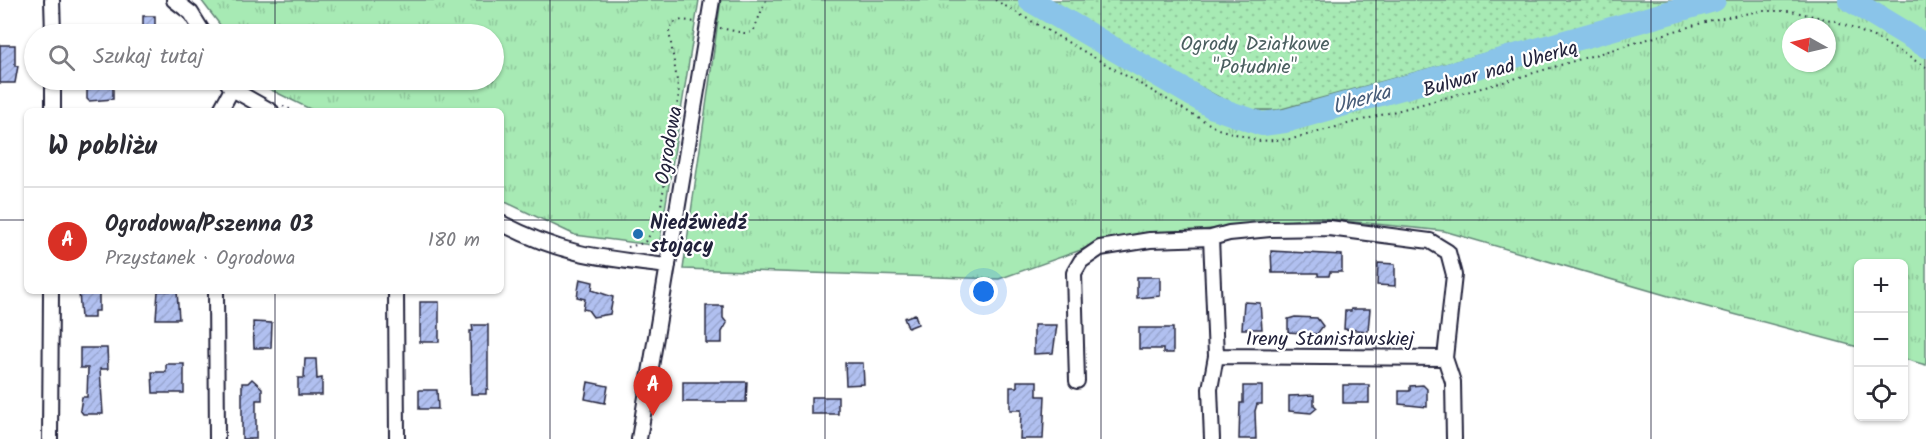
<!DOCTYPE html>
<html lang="pl">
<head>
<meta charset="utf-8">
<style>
  :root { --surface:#fff; --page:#f2f2f3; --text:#2b2b33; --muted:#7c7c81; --line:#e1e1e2; --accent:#d93025 }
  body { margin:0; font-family:Kalam,sans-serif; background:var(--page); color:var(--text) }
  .controls { position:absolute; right:18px; bottom:18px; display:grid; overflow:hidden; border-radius:9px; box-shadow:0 2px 4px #0004 }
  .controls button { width:54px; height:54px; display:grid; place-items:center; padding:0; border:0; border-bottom:2px solid var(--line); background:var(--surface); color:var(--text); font:30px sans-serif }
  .compass { position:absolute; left:1782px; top:18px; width:54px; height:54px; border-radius:50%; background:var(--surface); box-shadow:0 2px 4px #0004; rotate:278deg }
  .you { position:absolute; left:984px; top:292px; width:21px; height:21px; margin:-15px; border:4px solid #fff; border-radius:50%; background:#1a73e8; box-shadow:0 0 0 9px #1a73e833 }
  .badge { display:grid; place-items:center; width:39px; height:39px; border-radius:50%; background:var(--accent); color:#fff; font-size:20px; font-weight:700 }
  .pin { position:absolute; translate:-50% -50px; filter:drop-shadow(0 2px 3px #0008) }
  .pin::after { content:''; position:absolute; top:32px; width:21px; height:18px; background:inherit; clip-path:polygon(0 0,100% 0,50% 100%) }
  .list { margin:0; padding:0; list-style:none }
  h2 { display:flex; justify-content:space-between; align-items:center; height:78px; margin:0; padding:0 24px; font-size:26px }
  h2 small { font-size:20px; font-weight:400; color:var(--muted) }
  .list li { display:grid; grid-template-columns:39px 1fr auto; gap:18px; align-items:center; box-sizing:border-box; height:108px; padding:0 24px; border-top:2px solid var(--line) }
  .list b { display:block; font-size:22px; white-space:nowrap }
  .list p { margin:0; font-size:20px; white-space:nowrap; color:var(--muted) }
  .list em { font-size:20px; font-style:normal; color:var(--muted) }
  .icon { flex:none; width:33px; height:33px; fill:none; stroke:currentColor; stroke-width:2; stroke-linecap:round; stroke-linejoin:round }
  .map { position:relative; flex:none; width:1926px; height:439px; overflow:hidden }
  .search { position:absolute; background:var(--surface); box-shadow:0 2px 4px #0004; left:24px; top:24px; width:480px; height:66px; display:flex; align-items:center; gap:15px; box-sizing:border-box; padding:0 21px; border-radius:33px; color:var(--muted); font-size:22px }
  .panel { position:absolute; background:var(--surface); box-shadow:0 2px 4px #0004; left:24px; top:108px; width:480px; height:186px; border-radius:9px }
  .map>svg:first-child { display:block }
  .grass { fill:url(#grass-tufts); stroke:#648678; stroke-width:1.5; fill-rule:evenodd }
  .garden { fill:url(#garden-dots); stroke:#648678; stroke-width:1.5 }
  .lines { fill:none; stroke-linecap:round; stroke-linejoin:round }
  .river { stroke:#8ac4e9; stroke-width:24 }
  .building { fill:url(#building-hatch); stroke:#22223b; stroke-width:1.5 }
  .minor-casing { stroke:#22223b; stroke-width:18 }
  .path { stroke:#22223b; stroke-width:2; stroke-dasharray:1.5 4.5; stroke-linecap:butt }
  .minor { stroke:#fff; stroke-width:14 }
  .grid { fill:none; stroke:#22223b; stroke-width:1.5; stroke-opacity:0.55 }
  .poi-dot { fill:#1f6fb2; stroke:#fff; stroke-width:2 }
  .labels { text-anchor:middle; stroke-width:4.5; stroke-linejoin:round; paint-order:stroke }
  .park-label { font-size:20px; fill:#4a5e5f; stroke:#fff }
  .street-label { font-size:20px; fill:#22223b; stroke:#fff }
  .poi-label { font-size:20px; font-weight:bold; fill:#22223b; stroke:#fff; text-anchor:start }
  .water-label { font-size:21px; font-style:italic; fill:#465b78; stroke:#fff }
</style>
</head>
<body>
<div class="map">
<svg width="1926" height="439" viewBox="0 0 1926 439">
  <defs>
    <pattern id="grass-tufts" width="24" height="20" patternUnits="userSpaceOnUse" patternTransform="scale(1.5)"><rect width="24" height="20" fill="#a7eab4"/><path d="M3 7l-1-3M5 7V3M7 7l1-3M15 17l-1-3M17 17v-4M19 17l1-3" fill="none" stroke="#8fc89c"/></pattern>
    <pattern id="garden-dots" width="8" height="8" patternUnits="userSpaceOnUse" patternTransform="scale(1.5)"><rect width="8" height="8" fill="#a7eab4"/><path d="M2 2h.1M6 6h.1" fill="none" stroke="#8fc89c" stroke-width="1.8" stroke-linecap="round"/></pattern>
    <pattern id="building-hatch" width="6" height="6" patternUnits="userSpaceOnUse" patternTransform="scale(1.5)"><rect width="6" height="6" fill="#b1c0f0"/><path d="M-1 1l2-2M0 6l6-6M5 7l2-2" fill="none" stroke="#98a5cf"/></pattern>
  </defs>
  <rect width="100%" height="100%" fill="#fff"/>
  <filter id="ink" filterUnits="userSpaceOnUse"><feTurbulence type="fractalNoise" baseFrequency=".0167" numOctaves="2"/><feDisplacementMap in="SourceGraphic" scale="12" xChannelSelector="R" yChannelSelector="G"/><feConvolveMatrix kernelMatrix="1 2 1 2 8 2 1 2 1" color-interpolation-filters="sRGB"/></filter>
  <g filter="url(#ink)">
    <path class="grass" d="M201,0H699L659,246L575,235L501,200V111H314L251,80H494V34H227Z
      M721,0H1038L1244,110H1278L1679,0H1844L1926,49V365L1904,359V264H1858V347L1696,304L1444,231L1317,218L1112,239L999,279L683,269ZM1791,27H1827V63H1791Z
      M1848,0H1926V46Z"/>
    <path class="garden" d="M1038,0H1679L1278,110H1243Z"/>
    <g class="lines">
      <path class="river" d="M1030,0L1213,107L1262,124L1285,121L1714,0
        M1850,0L1926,46"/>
    </g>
    <path class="building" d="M143,16H155V31H143Z
      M0,45H15V66H18L15,83H0Z
      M87,80H113V99L89,101L87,99Z
      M1271,251L1342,255V272H1330L1329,276H1318V273H1272Z
      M1378,263L1395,264V286L1377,285Z
      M1137,277H1160V296L1137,298Z
      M580,279L593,282L592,290L613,297L610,314L593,317L588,310L583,309L585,299L577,297Z
      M95,291L99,294V311H94V318H81L79,292Z
      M158,291H177L179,319H156Z
      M420,302H439V342H420Z
      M1244,302L1260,303L1262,329H1242Z
      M706,306H723V318L727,323L722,332V343H706Z
      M1351,309H1370L1368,331L1344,329L1345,311H1351Z
      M915,314L918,324L908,328L904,318Z
      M1295,317L1317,318L1323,326L1317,334L1288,332V319Z
      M253,322L272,323L271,348H254Z
      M472,325H488V389H486V394H471L470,331H473Z
      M1034,325H1057L1053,353L1034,354Z
      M1139,328H1173V353H1163V349H1139Z
      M80,348H107L108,369H100L103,414H83L80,410L82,397H87L88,368H80Z
      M305,359H316L317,379L322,378V395H298V378H304Z
      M845,363H863L864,384L846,385Z
      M166,364H184V393H153L152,372H166Z
      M252,379L262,388V400H256V439H242V383H248Z
      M1017,381H1037V396H1045L1043,439H1020L1021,410H1010V387H1017Z
      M588,382L608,386L605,403L585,399Z
      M683,382H747L746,402H683Z
      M1343,385H1369V403H1343Z
      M1423,385L1427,389V407L1399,404V391H1410V386Z
      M1243,386H1262V404H1257L1255,411L1256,439H1239L1240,403H1243Z
      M419,390H437L438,409H419Z
      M1314,395V405L1317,408L1311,413L1289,411V396Z
      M811,397H838V414H811Z"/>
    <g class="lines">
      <defs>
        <path id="minor" d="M52,0L53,34
          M174,0L191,13L204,34
          M226,80L232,89L271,111
          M53,111V80
          M220,111L232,89
          M501,223C562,255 601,258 668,266
          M1211,238L1216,356L1210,389L1212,439
          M216,291L217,439
          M396,291L397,439
          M1216,356L1445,358
          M1077,381L1074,273L1081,261L1100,248L1150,240L1211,238L1229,233L1270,229L1329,228L1430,241L1448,252L1454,275L1445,358L1453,382L1454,439
          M50,439L51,291
          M639,439L712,0"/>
      </defs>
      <use href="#minor" class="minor-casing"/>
      <path class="path" d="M995,0L1218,129L1260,141L1292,139L1500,83L1712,20L1760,11H1791L1835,21L1876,38L1926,67
        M720,28L744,33L753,32L766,0
        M283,106L294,111
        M628,247L644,243L658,224L679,93L669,31L673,23L682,20L695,22"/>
      <use href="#minor" class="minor"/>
    </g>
  </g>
  <path class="grid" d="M275,0V34M550,0V439M825,0V439M1101,0V439M1376,0V439M1651,0V439M275,80V111M0,220H27M501,220H1926M275,291V439"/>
  <circle class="poi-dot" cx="638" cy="234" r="6"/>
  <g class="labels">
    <g class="park-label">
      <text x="1255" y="50">Ogrody Działkowe<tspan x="1255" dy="23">"Południe"</tspan></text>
    </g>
    <g class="street-label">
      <text transform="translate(1500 68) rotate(-16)" y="7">Bulwar nad Uherką</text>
      <text transform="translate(668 145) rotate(-80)" y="7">Ogrodowa</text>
      <text x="1330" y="345">Ireny Stanisławskiej</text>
    </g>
    <g class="poi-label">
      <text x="650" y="229">Niedźwiedź<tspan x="650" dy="23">stojący</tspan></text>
    </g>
    <g class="water-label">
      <text transform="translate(1361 99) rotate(-16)" y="7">Uherka</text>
    </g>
  </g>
</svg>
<div class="controls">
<button>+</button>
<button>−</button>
<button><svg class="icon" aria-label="locate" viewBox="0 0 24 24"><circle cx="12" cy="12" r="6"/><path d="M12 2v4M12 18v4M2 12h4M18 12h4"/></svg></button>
</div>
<svg class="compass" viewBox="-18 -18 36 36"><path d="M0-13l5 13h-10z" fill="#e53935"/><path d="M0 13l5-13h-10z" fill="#7c7c81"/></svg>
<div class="you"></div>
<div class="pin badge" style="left:653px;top:416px">A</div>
<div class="search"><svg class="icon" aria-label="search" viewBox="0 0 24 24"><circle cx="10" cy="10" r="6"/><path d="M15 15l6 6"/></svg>Szukaj tutaj</div>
<section class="panel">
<h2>W pobliżu<small></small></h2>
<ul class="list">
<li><span class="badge">A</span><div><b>Ogrodowa/Pszenna 03</b><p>Przystanek · Ogrodowa</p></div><em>180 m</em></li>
</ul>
</section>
</div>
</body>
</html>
